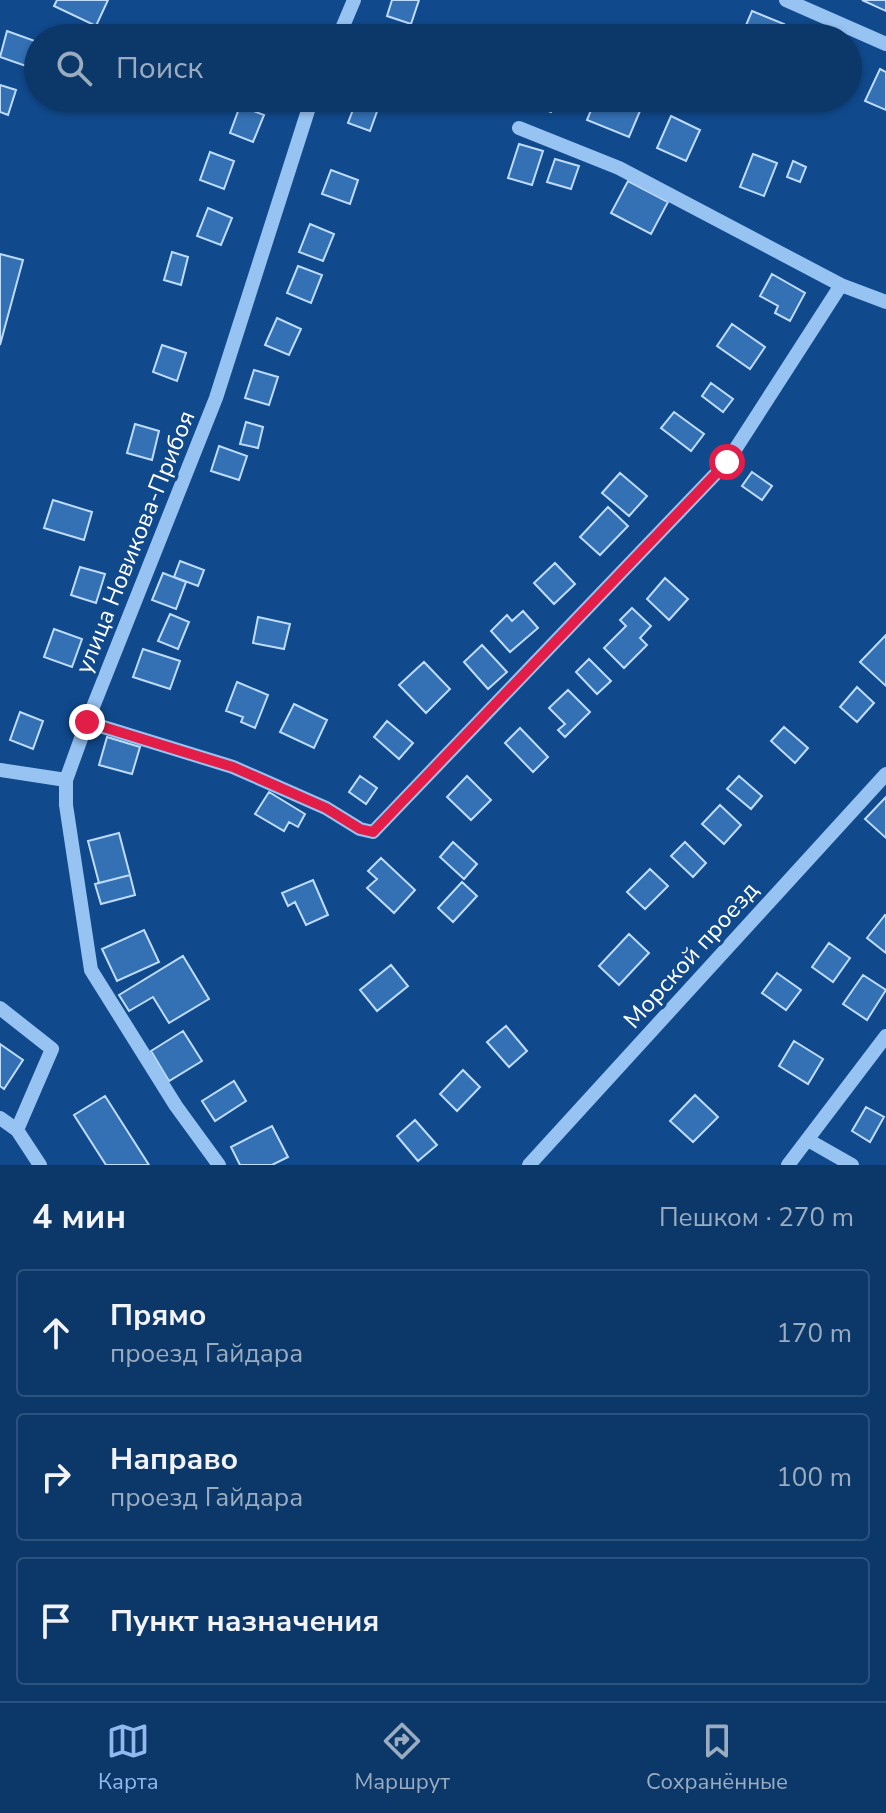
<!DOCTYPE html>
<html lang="ru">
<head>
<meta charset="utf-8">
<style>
  :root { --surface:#0c3769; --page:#1a4271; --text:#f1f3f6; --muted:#9aacc0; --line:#2c517d; --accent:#90b9f0 }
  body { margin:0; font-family:"Nunito Sans",sans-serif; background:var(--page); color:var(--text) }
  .stop { position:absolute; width:24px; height:24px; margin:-18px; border:6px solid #e11d48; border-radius:50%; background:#fff }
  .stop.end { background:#e11d48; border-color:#fff; box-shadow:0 2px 8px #0008 }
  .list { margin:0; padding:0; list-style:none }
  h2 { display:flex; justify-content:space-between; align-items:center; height:104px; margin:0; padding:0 32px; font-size:34px }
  h2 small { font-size:26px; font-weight:400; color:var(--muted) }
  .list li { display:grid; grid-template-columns:52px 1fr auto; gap:24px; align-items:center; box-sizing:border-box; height:128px; margin:0 16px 16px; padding:0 16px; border:2px solid var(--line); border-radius:8px }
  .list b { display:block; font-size:30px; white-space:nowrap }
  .list p { margin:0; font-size:26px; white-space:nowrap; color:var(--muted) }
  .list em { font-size:26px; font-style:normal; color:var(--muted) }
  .icon { flex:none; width:44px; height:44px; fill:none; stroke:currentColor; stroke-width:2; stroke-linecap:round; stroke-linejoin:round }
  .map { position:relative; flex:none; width:886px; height:1165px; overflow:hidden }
  .search { position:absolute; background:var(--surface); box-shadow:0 2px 6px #0004; left:24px; right:24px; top:24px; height:88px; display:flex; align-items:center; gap:20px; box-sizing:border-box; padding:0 28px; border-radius:44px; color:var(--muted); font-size:30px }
  .sheet { height:536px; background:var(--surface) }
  nav { display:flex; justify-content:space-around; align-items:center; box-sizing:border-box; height:112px; border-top:2px solid var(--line); background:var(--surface); font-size:22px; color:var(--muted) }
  nav a { display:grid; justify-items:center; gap:4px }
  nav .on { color:var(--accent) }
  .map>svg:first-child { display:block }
  .building { fill:#3470b4; stroke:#bedcfd; stroke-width:2 }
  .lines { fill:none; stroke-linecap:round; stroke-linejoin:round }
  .minor { stroke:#97c3f2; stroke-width:14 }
  .route { stroke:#e11d48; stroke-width:10 }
  .labels { text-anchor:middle; stroke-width:7; stroke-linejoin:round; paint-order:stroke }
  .street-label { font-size:24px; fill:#fff; stroke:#10498c }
</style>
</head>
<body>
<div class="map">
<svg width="886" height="1165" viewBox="0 0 886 1165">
  <rect width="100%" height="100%" fill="#10498c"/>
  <path class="building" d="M57,0H108L96,26L54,6Z
    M392,0H419L411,24L387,16Z
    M862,0H886V11Z
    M752,11L784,24L778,38H764L744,30Z
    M7,31L35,41L26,66L0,57Z
    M880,69L886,72V110L865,101Z
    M0,85L16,90L8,115L0,112Z
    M529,98H555L551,112L527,104Z
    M596,98H607L640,111L629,137L587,120Z
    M357,99L379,106L370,131L348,123Z
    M240,106L264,115L253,142L230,133Z
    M671,116L700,130L686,161L657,148Z
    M519,144L543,151L532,185L508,178Z
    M210,152L234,161L224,189L200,180Z
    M753,154L777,163L764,196L740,187Z
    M555,159L579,166L571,189L547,182Z
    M793,161L806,167L800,182L787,177Z
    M331,170L358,180L350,204L322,194Z
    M628,181L668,202L651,234L611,213Z
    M208,208L232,218L221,245L197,236Z
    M310,224L334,234L323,261L299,252Z
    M172,252L188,257L181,285L164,280Z
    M0,254L23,260L0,345Z
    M298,266L322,275L311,303L287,293Z
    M772,274L805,293L790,321L775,313L778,306L760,296Z
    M277,318L301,329L289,355L265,345Z
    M732,324L765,347L750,369L717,346Z
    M162,345L186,353L177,381L153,372Z
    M254,370L278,377L269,405L245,398Z
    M711,383L733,399L723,412L702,396Z
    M674,412L704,434L691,451L661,428Z
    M246,422L263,427L258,448L240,444Z
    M135,424L159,431L152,460L127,453Z
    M219,446L247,456L239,480L211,471Z
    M752,472L772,486L762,500L742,486Z
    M620,473L647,496L629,516L602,493Z
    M53,500L92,512L84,540L44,528Z
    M608,507L628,526L600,555L580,537Z
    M180,561L204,570L198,586L174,577Z
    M555,563L575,584L554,604L534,583Z
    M80,567L105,574L96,603L71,595Z
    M163,573L186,582L176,609L152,600Z
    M665,578L688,599L669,620L647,599Z
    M632,608L651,626L640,638L647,645L624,668L604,648L626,626L620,620Z
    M523,611L538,628L510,652L491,631L507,615L512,621Z
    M170,614L189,622L178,649L158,641Z
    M258,617L290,624L284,649L253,643Z
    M54,629L82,639L72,667L44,657Z
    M886,635V686L860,662Z
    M482,645L507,672L488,689L464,662Z
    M143,649L180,661L170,689L133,677Z
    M589,659L611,681L597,694L576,672Z
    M424,662L450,689L426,713L399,685Z
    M237,682L268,695L255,728L241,722L243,717L226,711Z
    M857,687L874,703L857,722L840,707Z
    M568,690L590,712L565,737L558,730L565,724L549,708Z
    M294,704L327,720L314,748L280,732Z
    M20,712L43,721L33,749L10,740Z
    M387,721L413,743L399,759L374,737Z
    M784,727L808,748L795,763L771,741Z
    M520,728L548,757L533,772L505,743Z
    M107,737L140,747L132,774L99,765Z
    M360,776L377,788L366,804L349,792Z
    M467,776L491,800L471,820L447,797Z
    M739,776L762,796L751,809L727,789Z
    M269,792L305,814L298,827L289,822L284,831L255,814Z
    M886,797V838L865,819Z
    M720,805L741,825L724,844L702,824Z
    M119,833L130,875L99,883L88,841Z
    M453,842L477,864L464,879L440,857Z
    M685,842L706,863L693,877L671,856Z
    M381,858L415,890L394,913L367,888L377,879L368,871Z
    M650,869L668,886L645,909L627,892Z
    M130,875L135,895L101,904L95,884Z
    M313,880L328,915L306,925L295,902L288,906L282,893Z
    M462,882L477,896L453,922L438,908Z
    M885,915L886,916V953L867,938Z
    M144,930L159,962L117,981L102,949Z
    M629,934L649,953L619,985L599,966Z
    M829,943L850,958L833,982L812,967Z
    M183,956L209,999L169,1023L153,997L129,1011L119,995Z
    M391,965L408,986L377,1011L360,990Z
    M777,973L801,990L786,1010L762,993Z
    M863,975L886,990L867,1020L843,1004Z
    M506,1026L527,1051L509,1067L487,1042Z
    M183,1031L202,1061L169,1081L151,1051Z
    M794,1041L823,1059L808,1084L779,1066Z
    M0,1044L23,1060L4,1089L0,1086Z
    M463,1070L480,1087L457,1111L440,1094Z
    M234,1081L246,1101L215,1121L202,1101Z
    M695,1095L718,1117L693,1142L670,1121Z
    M105,1096L149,1165H106L74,1115Z
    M866,1107L884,1117L870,1142L852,1131Z
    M415,1120L437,1145L418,1161L397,1136Z
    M272,1126L288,1157L272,1165H240L231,1147Z"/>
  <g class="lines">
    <path class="minor" d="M786,0L886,44
      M338,38L354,0
      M519,128L619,168L841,285L886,302
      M87,722L233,767L326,808L360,829L373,832L727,462L841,285
      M0,770L66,780
      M0,1008L52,1049L17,1130L40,1165
      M0,1118L17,1130
      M808,1140L852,1165
      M219,1165L176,1106L91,970L66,805V780L87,722L216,398L312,98
      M529,1165L886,774
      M788,1165L886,1036"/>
  </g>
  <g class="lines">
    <path class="route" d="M87,722L233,767L326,808L360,829L373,832L727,462"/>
  </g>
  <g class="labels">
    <g class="street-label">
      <text transform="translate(135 542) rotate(-68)" y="8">улица Новикова-Прибоя</text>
      <text transform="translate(691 955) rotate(-48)" y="8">Морской проезд</text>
    </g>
  </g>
</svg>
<div class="stop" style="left:727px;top:462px"></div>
<div class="stop end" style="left:87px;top:722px"></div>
<div class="search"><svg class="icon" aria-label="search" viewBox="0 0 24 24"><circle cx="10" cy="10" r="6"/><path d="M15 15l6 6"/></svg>Поиск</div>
</div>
<section class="sheet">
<h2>4 мин<small>Пешком · 270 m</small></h2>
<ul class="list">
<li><svg class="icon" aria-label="ahead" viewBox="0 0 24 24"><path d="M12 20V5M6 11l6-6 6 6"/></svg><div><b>Прямо</b><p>проезд Гайдара</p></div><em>170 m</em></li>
<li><svg class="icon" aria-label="right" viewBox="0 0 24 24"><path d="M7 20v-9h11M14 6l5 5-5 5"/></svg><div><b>Направо</b><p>проезд Гайдара</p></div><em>100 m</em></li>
<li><svg class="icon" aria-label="arrive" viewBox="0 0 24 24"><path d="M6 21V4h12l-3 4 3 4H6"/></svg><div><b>Пункт назначения</b></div></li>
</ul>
</section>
<nav>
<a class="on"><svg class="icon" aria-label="map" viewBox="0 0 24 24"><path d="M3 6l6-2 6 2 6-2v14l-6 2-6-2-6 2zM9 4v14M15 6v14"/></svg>Карта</a>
<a><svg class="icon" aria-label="directions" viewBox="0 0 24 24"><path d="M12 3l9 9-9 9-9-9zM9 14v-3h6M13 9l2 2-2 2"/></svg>Маршрут</a>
<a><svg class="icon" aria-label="saved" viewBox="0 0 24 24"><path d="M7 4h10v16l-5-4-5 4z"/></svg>Сохранённые</a>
</nav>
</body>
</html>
